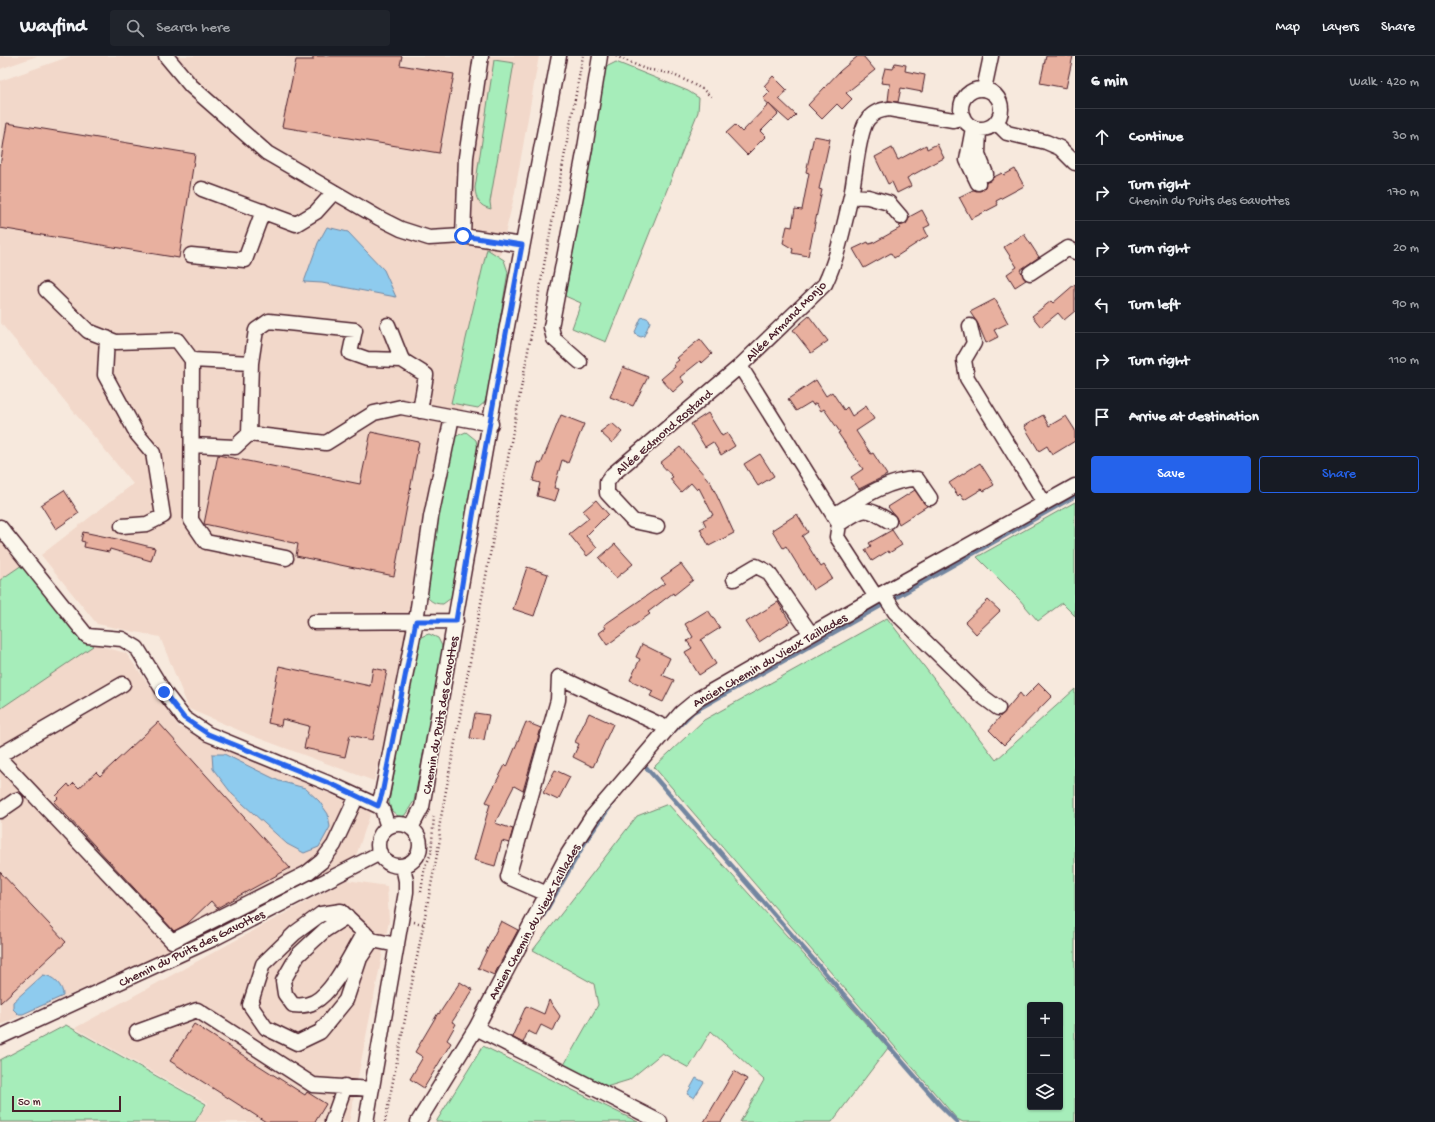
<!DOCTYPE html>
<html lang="en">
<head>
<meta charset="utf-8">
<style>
  :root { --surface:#171b24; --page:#20242c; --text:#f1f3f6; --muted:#9ea1a6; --line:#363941; --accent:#2563eb }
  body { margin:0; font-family:"Gochi Hand",sans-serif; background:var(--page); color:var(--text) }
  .controls { position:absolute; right:12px; bottom:12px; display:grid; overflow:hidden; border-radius:4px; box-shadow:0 1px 3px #0004 }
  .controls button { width:36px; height:36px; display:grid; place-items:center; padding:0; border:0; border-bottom:1px solid var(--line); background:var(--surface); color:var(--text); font:20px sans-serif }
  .scale { position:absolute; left:12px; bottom:10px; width:109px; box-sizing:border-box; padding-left:4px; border:2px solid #4a1f2b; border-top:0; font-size:11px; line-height:14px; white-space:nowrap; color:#4a1f2b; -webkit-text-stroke:3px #fbf7ec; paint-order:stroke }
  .stop { position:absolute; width:12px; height:12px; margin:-9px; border:3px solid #2563eb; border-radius:50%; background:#fff }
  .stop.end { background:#2563eb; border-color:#fff; box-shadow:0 1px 4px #0008 }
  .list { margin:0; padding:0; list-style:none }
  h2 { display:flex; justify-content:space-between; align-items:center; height:52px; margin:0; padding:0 16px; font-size:17px }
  h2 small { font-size:13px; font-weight:400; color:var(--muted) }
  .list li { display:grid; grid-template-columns:26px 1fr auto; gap:12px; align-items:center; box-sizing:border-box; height:56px; padding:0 16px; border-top:1px solid var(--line) }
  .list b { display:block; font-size:15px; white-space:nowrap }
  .list p { margin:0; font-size:13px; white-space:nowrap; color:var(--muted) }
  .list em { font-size:13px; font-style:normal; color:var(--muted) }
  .actions { display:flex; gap:8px; padding:12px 16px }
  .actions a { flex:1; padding:9px 0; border:1px solid var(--accent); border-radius:4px; text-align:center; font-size:14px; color:var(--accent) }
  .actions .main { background:var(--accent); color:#fff }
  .icon { flex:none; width:22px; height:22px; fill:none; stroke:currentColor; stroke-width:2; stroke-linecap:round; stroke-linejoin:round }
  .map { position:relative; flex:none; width:1075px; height:1066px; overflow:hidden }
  header { display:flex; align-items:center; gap:24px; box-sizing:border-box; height:56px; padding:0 20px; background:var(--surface); border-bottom:1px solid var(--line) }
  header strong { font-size:19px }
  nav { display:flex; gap:22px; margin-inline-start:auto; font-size:14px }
  .search { width:280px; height:36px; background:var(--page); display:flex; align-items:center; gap:10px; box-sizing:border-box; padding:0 14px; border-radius:4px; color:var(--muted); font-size:15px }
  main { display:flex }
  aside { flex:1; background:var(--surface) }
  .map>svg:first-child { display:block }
  .built { fill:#f2d8ca }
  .green { fill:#a6edba; stroke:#788672; fill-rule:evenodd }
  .water { fill:#8ecbee; stroke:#7386a0 }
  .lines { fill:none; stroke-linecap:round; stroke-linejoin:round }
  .stream { stroke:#7386a0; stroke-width:4.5 }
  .building { fill:#e8b09f; stroke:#4a1f2b }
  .minor-casing { stroke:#4a1f2b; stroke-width:17 }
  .path { stroke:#4a1f2b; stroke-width:2.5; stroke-dasharray:1 3; stroke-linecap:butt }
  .minor { stroke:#fbf7ec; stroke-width:14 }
  .route { stroke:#2563eb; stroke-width:5 }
  .labels { text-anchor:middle; stroke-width:3; stroke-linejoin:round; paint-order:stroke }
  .street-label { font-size:13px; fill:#4a1f2b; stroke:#fbf7ec }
</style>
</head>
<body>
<header>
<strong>Wayfind</strong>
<div class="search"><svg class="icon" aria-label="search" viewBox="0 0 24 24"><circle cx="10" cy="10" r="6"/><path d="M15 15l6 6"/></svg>Search here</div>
<nav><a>Map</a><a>Layers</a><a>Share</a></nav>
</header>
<main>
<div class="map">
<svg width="1075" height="1066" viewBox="0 0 1075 1066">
  <rect width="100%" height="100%" fill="#f7e9dd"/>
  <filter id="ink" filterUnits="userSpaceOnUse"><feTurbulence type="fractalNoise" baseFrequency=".025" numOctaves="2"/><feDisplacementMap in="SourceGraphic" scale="8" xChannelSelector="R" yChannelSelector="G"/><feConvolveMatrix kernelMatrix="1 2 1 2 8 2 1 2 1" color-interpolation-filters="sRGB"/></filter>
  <g filter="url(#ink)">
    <path class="built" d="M0,0H37L0,13Z
      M71,0H539L514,141L374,725L250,679L189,653L160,581L97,568L41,499L133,428L0,266V25Z
      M0,477L85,586L126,597L179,671L371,756L355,803L164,898L0,969Z
      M346,824L387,830L389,865L349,1066H196L208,1047L75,972Z"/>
    <path class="green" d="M494,4L514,7L490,146L491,153C479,150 476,144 475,132Z
      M616,6L688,35L699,42L698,56L606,286L572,272L581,247L565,240L606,11Z
      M487,193L504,204L508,216L488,335L485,346L478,352L451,347Z
      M466,376L476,384L478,394L451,542L443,548C434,548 429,545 425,537L451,387L454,381Z
      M1075,446V560L1062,547L1038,565L1019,543L977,501Z
      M22,509L85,584L93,590L0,653V524Z
      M887,562L996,704L1075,633V1066H963L957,1063L654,711L704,664ZM1030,949H1060V1051H1030Z
      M429,578L438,582L442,590V604L414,745L405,759L400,762L391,754L389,746L417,588L423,580Z
      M668,748L888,992L832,1066H740L764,1024L711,975L689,1012L662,997L629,1024L606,1031L564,1009L598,949L594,928L533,894L637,760Z
      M66,969L206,1048L195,1066H0V1004Z
      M483,990L638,1066H436Z"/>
    <path class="water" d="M327,171L348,176L384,214L396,241L322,227L304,226L318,187Z
      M644,261L649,263L650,266L644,280L641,281L636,279L635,276L641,262Z
      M212,698H224L279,725L305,732L319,745L328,758L330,771L319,791L304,797L287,788L232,738L213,713Z
      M43,919C52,919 64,930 63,940L23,958H18L13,953V946Z
      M696,1022L704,1026L694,1042L687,1038Z"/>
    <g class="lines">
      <path class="stream" d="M675,674L693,656L1075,440
        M645,710L940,1049L957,1066
        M543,860L587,783L612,748"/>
    </g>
    <path class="building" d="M313,0H402L400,9L454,18L439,97L282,71L296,4H313Z
      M858,0H863L875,14L846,37L852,43L842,53L837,48L822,63L808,49L840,15Z
      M1046,0H1073L1066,32L1040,27Z
      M895,7L906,9L905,15L925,19L922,36L901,32L898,46L888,45L890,28L881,27L885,12L893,13Z
      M773,20L787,34L779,43L796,59L789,66L763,43L770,36L764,30Z
      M769,48L778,58L761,75L766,80L747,99L726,77L735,69L742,76Z
      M7,67L195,98L179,202L0,172V110Z
      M814,80L830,83L819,133L822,134L808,200L792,197L793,193L783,187L787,170L792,171L795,153L802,154L809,117L806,116Z
      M937,88L944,102L907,122L911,130L897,137L892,126L888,128L875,101L892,92L898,104L926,89L927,93Z
      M1015,113L1024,130L996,145L998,149L971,163L959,141L973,134H982L985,131L986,126L994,121L1002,117L1004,119Z
      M922,154L930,169L924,172L928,180L894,202L891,197L864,212L853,193L868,186L869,188L873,187L900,172L899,170L906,168L909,161Z
      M1024,178L1039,201L1020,214L1026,224L1015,231L1007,218L1017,211L1004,191Z
      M1075,228V255L1064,264L1058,257L1041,271L1032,260L1051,245L1053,247Z
      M995,243L1008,267L994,274L998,281L986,287L978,268L970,256Z
      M809,260L828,285L811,297L793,274Z
      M700,283L712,298L702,307L700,305L680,321L684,326L673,336L661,323L675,311L674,308L679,304L677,302Z
      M623,311L648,321L633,350L610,341Z
      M816,324L826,340L832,336L844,354L847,351L852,360L866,350L874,363L856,375L871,398L873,397L887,419L859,433L851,421L863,413L838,377L840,376L824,353L821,355L816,347L813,349L811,346L796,355L788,343Z
      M708,357L722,380L727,377L735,390L721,399L713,386L705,391L691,368Z
      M561,359L584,368L568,407L562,404L554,432L559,433L555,445L537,440L540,427L533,425L538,407L541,408Z
      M1043,359L1049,370L1066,360L1075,374V385L1052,399L1047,390L1039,395L1024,370Z
      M612,367L622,376L612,387L600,376Z
      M371,376L419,386L394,520L296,500L298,488L204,468L218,399L360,428Z
      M680,391L711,427L734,477L709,490L700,473L706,470L703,464L713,459L699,432L697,434L691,427L681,436L670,423L673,421L660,407Z
      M760,398L774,420L758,430L744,408Z
      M980,407L994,429L984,435L982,433L964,444L960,438L958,440L949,427Z
      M64,434L79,457L56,473L41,449Z
      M915,434L927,450L899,468L896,461L888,451Z
      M596,444L608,458L586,480L597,492L587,500L569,478L589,462L583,455Z
      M797,458L808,476L802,480L821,511L824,509L832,522L813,534L786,490L783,492L772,474Z
      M892,474L902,489L889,497L888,495L872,505L865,494L871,490L869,487Z
      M83,476L131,486L155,492L151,505L110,493L109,496L84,491L85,486L81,485Z
      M615,488L633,508L616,522L599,502Z
      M681,508L693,524L674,539L673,537L648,556L650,558L607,589L599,577L606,572L604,569L665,527L661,522Z
      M527,511L548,518L534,560L513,553Z
      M988,544L1000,555L976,578L965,566Z
      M778,546L790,566L759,586L746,566Z
      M708,554L720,572L701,584L716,608L699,619L685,596L692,592L687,585L693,581L685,568Z
      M642,588L670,602L662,619L674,624L663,646L650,640L653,635L630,624L640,603L636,601Z
      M279,610L370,630L373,612L387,615L373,684L350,679L345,701L304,692L309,670L282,663L281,670L268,667Z
      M1039,627L1052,640L1004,689L989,674L1020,637L1024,642Z
      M475,657L489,659L484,684L470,682Z
      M589,657L613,668L593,711L573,701L579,688L575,686Z
      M158,666L290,812L217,852L211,845L187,868L174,875L54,746L58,742L56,740L68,728L70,731L74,727L79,732L96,716L100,720Z
      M526,666L541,672L523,735L514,730L495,767L513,773L509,787L502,785L495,810L474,804L490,748L486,746L505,709L507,711Z
      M555,714L570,721L558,744L543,737Z
      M0,816L66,886L0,947Z
      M501,865L518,874L494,919L478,912Z
      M460,926L473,934L452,966L456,968L447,984L451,987L424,1032L410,1023L423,1001L415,996L438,957L439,958Z
      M549,944L560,960L553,975L541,969L536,979L528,975L523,987L512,981L526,950L544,958Z
      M194,968L305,1039L307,1036L326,1048L315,1066H266L170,1005Z
      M734,1015L747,1023L736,1042L721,1066H704Z"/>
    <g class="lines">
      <defs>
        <path id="minor" d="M166,0L191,30L267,97L379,162L401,173L429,182L463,180
          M481,0L466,101L463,180L522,189
          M961 53a20 20 0 1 1 40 0a20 20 0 1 1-40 0Z
          M984,33L991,0
          M996,66L1007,77L1046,86L1060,92L1075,107
          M973,72L967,104L978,127
          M979,73L978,98L986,118
          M202,133L296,168L316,156L334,136
          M851,140L868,141L889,147L901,161
          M191,199L245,204L263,155
          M1030,217L1068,192L1075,196
          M46,234L88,275L116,286L177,284L192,304L191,464L206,486L286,502
          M388,269L402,304L426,319L420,355
          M970,270L974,287L964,304L967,322L1044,447
          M107,282L105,319L137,378L153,397L163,460L147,468L122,470
          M192,304L251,307L249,378L326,387L374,357L401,351L491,368
          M580,306L554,283L551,271L585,92L600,0
          M251,307L256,274L269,265L355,274L350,297L367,303L402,304
          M192,389L235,391L249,378
          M834,459C858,444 888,423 917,423L930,442
          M839,468L740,310L825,228C838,201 844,169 851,140C855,122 858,75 868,63C874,56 880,54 889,53L953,64L963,61
          M657,470L633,465L607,437V426L613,418L740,310
          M0,471L87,580L122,583L137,592L164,636L184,662L208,678L335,730L378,750L382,753L388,771
          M734,523L756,510L768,516L811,578
          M883,537L895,556L979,638L998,652
          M876,541L837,481L839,468C864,452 863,449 889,465
          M314,566L456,565
          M0,699L123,628
          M0,703L172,885L307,817L322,805L334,789L357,740
          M378,750L382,738L416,565L431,461L452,361
          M0,755L16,744
          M378 789a21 21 0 1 1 42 0a21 21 0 1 1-42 0Z
          M411,772L422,751L504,286L559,0
          M545,837L508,821L558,644L559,621L667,672
          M347,860L325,874L298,899L283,925L285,938L293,949C301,950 307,950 314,946C334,936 352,896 364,876
          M372,884L360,902L346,944L320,976L297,987L266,972L250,949L263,908L295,877L321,858L341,855L372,884L397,889
          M476,972L660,1066
          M137,976L197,954L313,1029L372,1033
          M0,981L213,883L380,797
          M332,1066L345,1030
          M366,1066L406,836V825L403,810
          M418,1066L476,972L568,798L592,761L681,657L698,643L883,537L1075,430"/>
      </defs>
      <use href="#minor" class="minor-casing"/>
      <path class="path" d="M616,0L645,13L669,17L687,25L702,33L713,42
        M421,836L424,815L431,797L434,760
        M414,866L423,868
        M385,1066L440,783L439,772L583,0"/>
      <use href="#minor" class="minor"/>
    </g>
  </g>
  <g class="lines" filter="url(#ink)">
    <path class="route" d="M164,636L184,662L208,678L336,730L378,750L382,738L416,565H456L473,460L522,189L463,180"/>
  </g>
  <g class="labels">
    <g class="street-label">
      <text transform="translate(785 264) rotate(-45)" y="5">Allée Armand Monjo</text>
      <text transform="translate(663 375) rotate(-41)" y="5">Allée Edmond Rostand</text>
      <text transform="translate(769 603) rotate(-30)" y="5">Ancien Chemin du Vieux Taillades</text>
      <text transform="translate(439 659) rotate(-80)" y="5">Chemin du Puits des Gavottes</text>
      <text transform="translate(533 865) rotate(-61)" y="5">Ancien Chemin du Vieux Taillades</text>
      <text transform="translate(191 891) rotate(-26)" y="5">Chemin du Puits des Gavottes</text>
    </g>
  </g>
</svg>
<div class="controls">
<button>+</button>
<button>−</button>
<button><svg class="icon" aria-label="layers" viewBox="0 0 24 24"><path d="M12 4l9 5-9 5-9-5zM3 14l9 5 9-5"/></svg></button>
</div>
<div class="scale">50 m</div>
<div class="stop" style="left:463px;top:180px"></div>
<div class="stop end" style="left:164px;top:636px"></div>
</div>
<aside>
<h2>6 min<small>Walk · 420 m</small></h2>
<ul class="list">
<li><svg class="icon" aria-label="ahead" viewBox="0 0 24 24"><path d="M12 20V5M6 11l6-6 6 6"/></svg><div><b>Continue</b></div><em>30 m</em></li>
<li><svg class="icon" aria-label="right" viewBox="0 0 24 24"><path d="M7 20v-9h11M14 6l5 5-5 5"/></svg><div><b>Turn right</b><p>Chemin du Puits des Gavottes</p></div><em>170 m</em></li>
<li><svg class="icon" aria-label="right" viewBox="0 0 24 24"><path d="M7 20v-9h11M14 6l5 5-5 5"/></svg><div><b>Turn right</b></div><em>20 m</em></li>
<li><svg class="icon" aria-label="left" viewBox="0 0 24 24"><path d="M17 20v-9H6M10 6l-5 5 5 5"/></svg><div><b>Turn left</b></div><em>90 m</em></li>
<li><svg class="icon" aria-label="right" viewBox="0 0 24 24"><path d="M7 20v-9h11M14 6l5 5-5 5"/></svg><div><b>Turn right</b></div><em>110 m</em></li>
<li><svg class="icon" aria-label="arrive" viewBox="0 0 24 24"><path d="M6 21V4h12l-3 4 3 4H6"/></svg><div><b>Arrive at destination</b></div></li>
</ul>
<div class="actions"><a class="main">Save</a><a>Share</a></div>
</aside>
</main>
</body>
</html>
